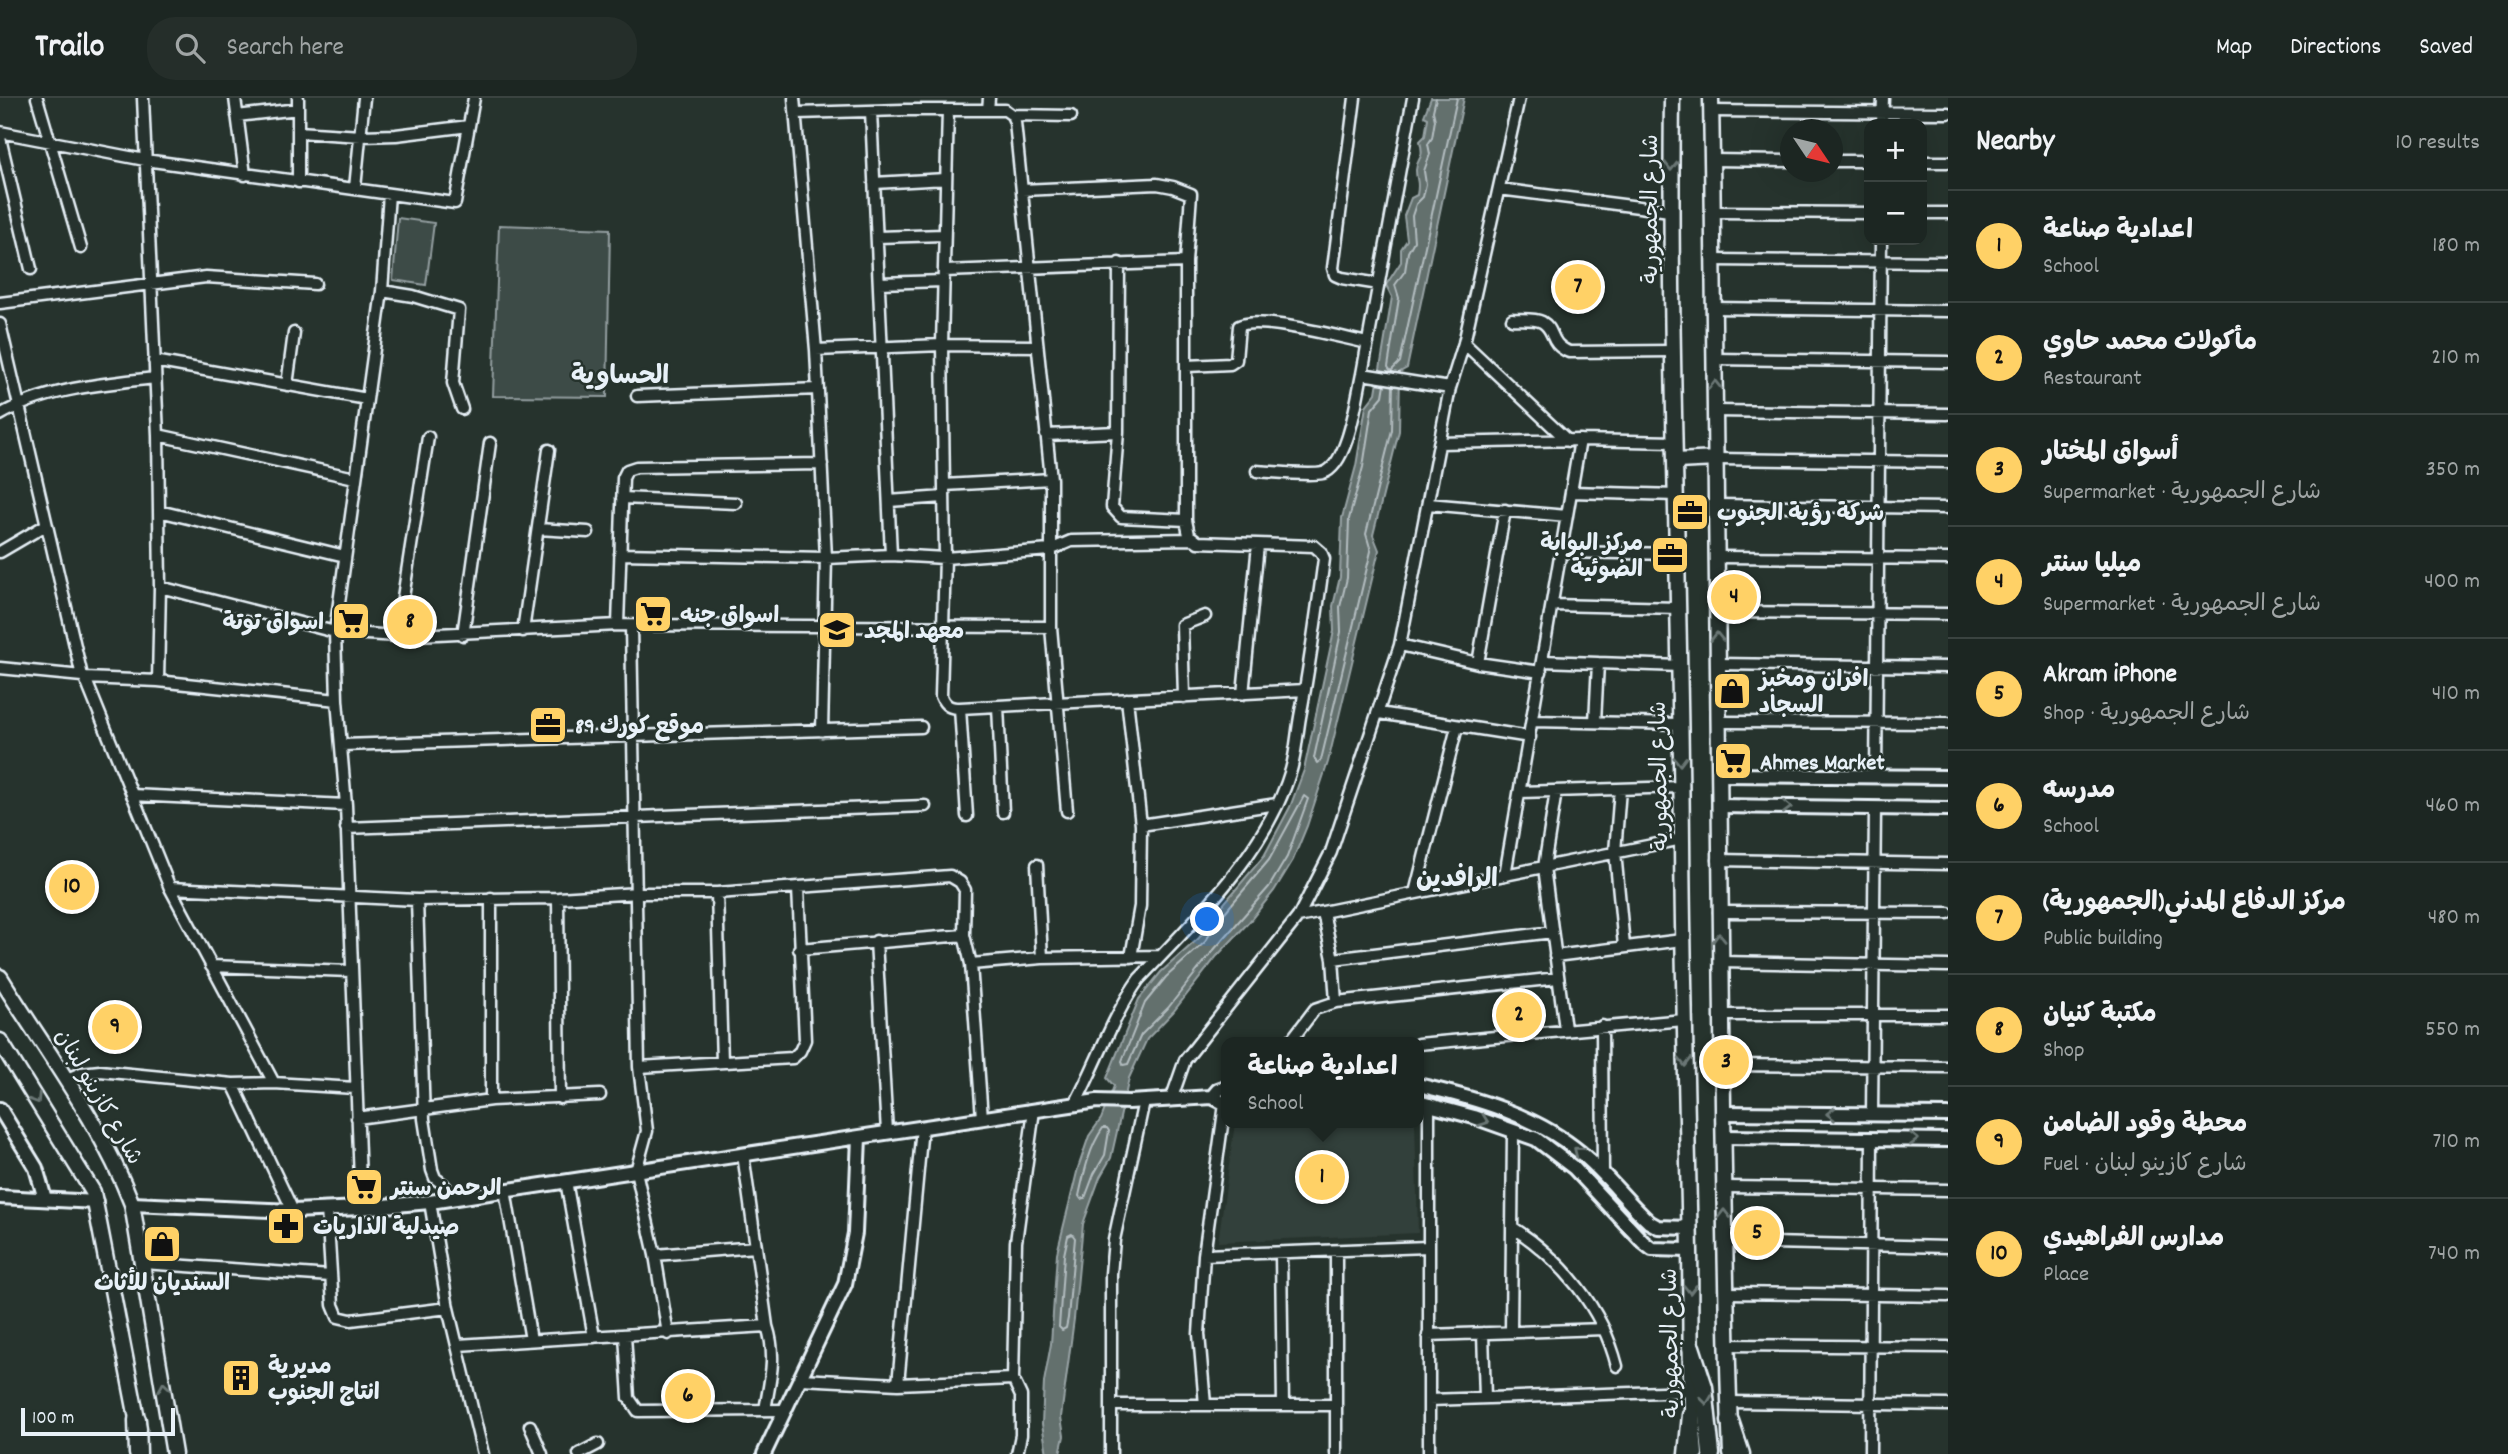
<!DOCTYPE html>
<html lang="en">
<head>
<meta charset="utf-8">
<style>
  :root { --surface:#1c2622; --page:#252e2a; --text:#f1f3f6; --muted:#a0a5a5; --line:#3a4340; --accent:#ffd166 }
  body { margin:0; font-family:Dekko,"Playpen Sans Arabic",sans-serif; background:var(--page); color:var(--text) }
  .controls { position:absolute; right:21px; top:21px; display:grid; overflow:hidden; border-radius:14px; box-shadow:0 7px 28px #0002 }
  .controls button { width:63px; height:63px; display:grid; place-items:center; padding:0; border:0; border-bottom:2px solid var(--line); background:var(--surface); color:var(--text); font:35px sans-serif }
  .compass { position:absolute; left:1780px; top:21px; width:63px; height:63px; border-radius:50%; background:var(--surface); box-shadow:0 7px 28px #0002; rotate:125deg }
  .scale { position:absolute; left:21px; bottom:18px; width:154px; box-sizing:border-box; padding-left:7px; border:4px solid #e8f1f8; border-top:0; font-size:19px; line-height:24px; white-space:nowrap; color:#e8f1f8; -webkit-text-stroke:5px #26332d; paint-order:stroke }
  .you { position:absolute; left:1208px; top:822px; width:24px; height:24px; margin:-18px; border:5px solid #fff; border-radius:50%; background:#1a73e8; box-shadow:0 0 0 10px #1a73e833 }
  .badge { display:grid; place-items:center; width:46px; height:46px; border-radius:50%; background:var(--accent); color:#111; font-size:23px; font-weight:700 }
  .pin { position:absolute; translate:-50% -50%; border:4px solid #fff; box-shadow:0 2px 7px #0006 }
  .popup { position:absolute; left:1221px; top:939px; width:203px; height:91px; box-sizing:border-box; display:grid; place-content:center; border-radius:14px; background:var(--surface); filter:drop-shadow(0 2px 5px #0005); font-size:23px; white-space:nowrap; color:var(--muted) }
  .popup b { font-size:26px; color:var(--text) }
  .popup::after { content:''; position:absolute; left:50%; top:100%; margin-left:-14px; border:14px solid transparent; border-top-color:var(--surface) }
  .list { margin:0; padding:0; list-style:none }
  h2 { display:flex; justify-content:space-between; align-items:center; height:91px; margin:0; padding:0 28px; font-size:30px }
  h2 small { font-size:23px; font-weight:400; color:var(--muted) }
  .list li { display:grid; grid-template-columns:46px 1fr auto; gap:21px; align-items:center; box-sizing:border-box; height:112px; padding:0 28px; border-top:2px solid var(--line) }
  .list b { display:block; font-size:26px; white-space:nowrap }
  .list p { margin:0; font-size:23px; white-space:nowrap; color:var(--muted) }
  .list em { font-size:23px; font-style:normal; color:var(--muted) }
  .icon { flex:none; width:38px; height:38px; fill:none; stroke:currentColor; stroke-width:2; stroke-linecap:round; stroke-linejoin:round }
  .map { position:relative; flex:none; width:1948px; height:1356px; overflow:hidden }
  header { display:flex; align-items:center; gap:42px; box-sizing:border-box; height:98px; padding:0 35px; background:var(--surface); border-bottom:2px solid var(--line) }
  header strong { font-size:33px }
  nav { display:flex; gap:38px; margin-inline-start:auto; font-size:24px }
  .search { width:490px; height:63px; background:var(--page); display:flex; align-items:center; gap:18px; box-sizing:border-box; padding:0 24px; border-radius:28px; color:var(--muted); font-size:26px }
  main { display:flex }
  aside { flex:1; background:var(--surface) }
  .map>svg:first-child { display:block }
  .built { fill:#333f3a }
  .green { fill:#3e4b47; stroke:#939ea0; stroke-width:2 }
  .water { fill:#636f6d; stroke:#98a3a5; stroke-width:2 }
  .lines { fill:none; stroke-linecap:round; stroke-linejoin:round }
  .shore { stroke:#b3bdc0; stroke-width:2 }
  .minor-casing { stroke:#e8f1f8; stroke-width:15 }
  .tertiary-casing { stroke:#e8f1f8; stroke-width:18 }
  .secondary-casing { stroke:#e8f1f8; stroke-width:19 }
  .primary-casing { stroke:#e8f1f8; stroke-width:21 }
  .minor { stroke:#26332d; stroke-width:10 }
  .tertiary { stroke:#26332d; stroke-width:12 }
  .secondary { stroke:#26332d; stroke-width:14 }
  .primary { stroke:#26332d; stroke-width:16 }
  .oneway { stroke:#6a7674 }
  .labels { text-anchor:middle; stroke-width:5; stroke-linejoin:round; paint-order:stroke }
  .street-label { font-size:23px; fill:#e8f1f8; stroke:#26332d }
  .poi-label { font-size:23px; font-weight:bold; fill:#e8f1f8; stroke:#26332d; text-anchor:start }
  .quarter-label { font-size:26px; font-weight:bold; fill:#e8f1f8; stroke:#26332d }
</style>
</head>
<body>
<header>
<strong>Trailo</strong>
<div class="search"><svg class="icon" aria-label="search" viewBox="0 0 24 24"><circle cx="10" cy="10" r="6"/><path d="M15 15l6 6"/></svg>Search here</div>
<nav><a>Map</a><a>Directions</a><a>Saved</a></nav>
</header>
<main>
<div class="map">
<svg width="1948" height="1356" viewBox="0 0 1948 1356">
  <rect width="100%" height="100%" fill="#26332d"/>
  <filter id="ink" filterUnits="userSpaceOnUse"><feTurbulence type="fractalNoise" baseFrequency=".0143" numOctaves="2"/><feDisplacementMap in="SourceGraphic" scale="14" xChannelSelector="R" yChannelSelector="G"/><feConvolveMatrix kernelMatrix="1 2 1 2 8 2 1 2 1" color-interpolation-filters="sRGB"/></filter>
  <g filter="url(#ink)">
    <path class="built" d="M1235,1025H1415L1418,1135L1218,1144Z"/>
    <path class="green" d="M398,120L434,125L426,187L393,182Z
      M499,127L610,131L607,299L493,298Z"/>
    <path class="water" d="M1431,0H1464L1407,270L1400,274L1399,333L1373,437L1379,452L1328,664L1307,728L1293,762L1274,793L1249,824L1217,858L1173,914L1147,941L1129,980L1111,1060L1100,1079L1083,1126L1074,1221L1061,1319L1064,1338L1060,1356H1047L1042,1326L1044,1284L1051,1246L1057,1155L1078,1070L1089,1038L1101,1021L1114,988L1107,980L1139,901L1161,874L1199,840L1215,816L1264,758L1290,709L1304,672L1334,533L1333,508L1340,479L1342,420L1356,368L1366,308L1376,295L1392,199L1386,187L1401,164V151L1407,142L1404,118L1411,100L1417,97C1420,82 1416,83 1416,72C1417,58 1425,63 1420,43L1425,38L1428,20L1424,18Z"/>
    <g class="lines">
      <path class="shore" d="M1436,0L1433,13L1435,22L1432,40L1428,46L1430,56L1424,73L1426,86L1423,99L1416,106L1412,118L1414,143L1408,154L1405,173L1395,187L1399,200L1388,269L1391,273L1400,264L1457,0
        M1385,286L1383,298L1372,311L1363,369L1349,421L1347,480L1340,509L1341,534L1314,660L1317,665L1321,662L1371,453L1366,436L1392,332L1393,288
        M1304,698L1308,701L1287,759L1269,789L1212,854L1168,910L1141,937L1128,966L1123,967L1122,963L1145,905L1166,879L1205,844L1220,820L1269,762Z
        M1103,1030H1107L1109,1033L1105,1057L1094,1076L1085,1100L1081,1101L1079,1098C1084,1075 1089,1050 1103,1030Z
        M1072,1136L1075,1140L1068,1220L1066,1230L1062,1232L1059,1229L1064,1157L1068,1138Z"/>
      <defs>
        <path id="minor" d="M37,0L81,150
          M143,0L158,337L160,489L158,583
          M235,0L245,77
          M298,0V84
          M794,0L816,252L826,460L822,633
          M1355,0L1333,170L1335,177L1342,180L1379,186
          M948,12L942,247L945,460L941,598C945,608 950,610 960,610L1305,592
          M988,12L989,0
          M871,13L891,457
          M1711,13L1948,15
          M797,15L903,12H1005L1012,17L1071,18
          M1012,17L1015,24L1051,381V529L1067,713
          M237,18L298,11
          M1882,26L1883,0
          M0,34L145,62L455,105L474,0
          M298,34L361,38L396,37L469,28
          M0,40L31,171
          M1711,62L1790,63
          M1832,63H1869
          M1922,64H1948
          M874,85L946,81
          M355,90L364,0
          M1499,91L1670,113
          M1022,92L1157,86L1173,89L1191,96L1186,164V422L1189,437L1198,444L1314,448L1321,454L1324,461C1317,514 1310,567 1300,619C1297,636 1296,655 1291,672C1267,753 1196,821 1139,881C1112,919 1097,965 1075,1006
          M1712,114L1869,115
          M1922,115H1948
          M877,139L944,137
          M1713,162L1948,164
          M1119,165L1118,334L1112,409L1121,419L1186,422
          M944,173L1186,164
          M879,185L943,183
          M382,193L413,198L459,212L453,285L462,311
          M0,205L206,179L315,186
          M1713,210L1948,213
          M1512,221C1521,222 1534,220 1542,224C1556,232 1548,245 1569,254L1672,253
          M0,226L82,578
          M1464,245L1568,343
          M816,252L942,247L1037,248
          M1714,261L1948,264
          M154,263L367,301
          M1187,268L1230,266L1236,262L1239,228C1258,217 1343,240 1368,245
          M1362,276L1450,290
          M287,287L294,235
          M637,298L818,291
          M1715,313L1948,316
          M0,317C46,290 104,286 155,280
          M158,337L355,380
          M1046,337L1118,334
          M1439,345L1580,342L1676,344
          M1717,361L1948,364
          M1257,373C1274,374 1308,378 1323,375C1348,368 1357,299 1362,276L1413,0
          M944,387L1051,381
          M1571,394L1677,397
          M622,400L736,405
          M889,403L944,399
          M1428,406L1567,418
          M1717,407L1948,410
          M159,413L345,458
          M538,431L588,434
          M0,454L46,427
          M1561,454L1678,456
          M620,456L826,460L891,457L945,460L1050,452L1071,443L1193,441
          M1716,459L1948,461
          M160,489L335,534L397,538L618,527L1051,529
          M1552,507L1679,510
          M1717,514L1948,516
          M618,527L623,380L627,372L636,369L822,366
          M631,528L639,969L647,1033L636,1073L655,1157L668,1236
          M523,533L549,352
          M463,537L490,345
          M397,538L428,339
          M1400,547L1478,565L1541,574
          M1543,563L1680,568
          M1478,565L1505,412
          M1718,566L1948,569
          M0,570L82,578L85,580L158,583L337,602
          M85,580L170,790L274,985
          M1243,596L1258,447
          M1184,599L1182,527L1205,518
          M1127,601L1141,727L1140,808L1131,859
          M998,608L1003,714
          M960,610L967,718
          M1379,615L1530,639
          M1533,623L1680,626
          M1595,624L1598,565
          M1718,624L1948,625
          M342,647L921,629
          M1876,679L1881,142
          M1620,691L1615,754L1624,848
          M1556,693L1544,769L1565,931
          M1521,694L1681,689
          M132,697L346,707
          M1141,727L1277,706
          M346,730L925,708
          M1718,762L1948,766
          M1037,767L1042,860
          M1505,777L1580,342
          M170,790L417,802L558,800L638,795H717L950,778L960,784L965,792L964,837L971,866L982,1020
          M717,795L722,964
          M1415,795L1457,629
          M491,800V1002
          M558,800L560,1000
          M417,802L424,1021L432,1072L435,1080L444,1087L454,1100
          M1323,814L1333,861L1336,904
          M1719,814L1948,815
          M1298,819L1682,741
          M876,843L887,1034
          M799,851L964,837
          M1555,858L1682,842
          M1333,861L1552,834
          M1720,864L1948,868
          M971,866L1042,860L1161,858
          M211,868L351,873
          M1721,917H1948
          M1602,928L1603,1076
          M1290,944L1315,911L1336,904L1558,880
          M1418,946L1684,922
          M1722,967L1948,969
          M639,969L793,960L800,953L805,942L798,790
          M67,981L81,975L100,973L233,986L274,985L355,990
          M233,986L293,1113
          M1171,1002L1185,962L1298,819L1331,754L1400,547L1450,290L1464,245L1519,0
          M1429,1006V1356
          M1872,1017L1875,710
          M357,1020L491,1002L600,997
          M743,1056L767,1228C777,1258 770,1282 765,1312
          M566,1083L594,1239
          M1724,1089L1948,1092
          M505,1092L531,1242
          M430,1104L448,1210L483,1356
          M361,1110L346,707L337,602L335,534L382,193L389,96
          M327,1111L333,1207L338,1219L351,1222L448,1210
          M1512,1129C1562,1162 1602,1209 1617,1268
          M1724,1144L1948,1149
          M1281,1155L1283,1307
          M655,1157L756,1149
          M1204,1157L1428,1149
          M143,1165L331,1178
          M1726,1195L1948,1198
          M1511,1234L1513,1034
          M1483,1235L1485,1300
          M625,1237L629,1300L638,1313L786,1312
          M1428,1237L1604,1231
          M458,1247L767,1228
          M1727,1247L1948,1249
          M801,1281L898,1286L1013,1281
          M898,1286L922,1029
          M1429,1302L1691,1293
          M1729,1304L1948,1307
          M1111,1307H1336
          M1205,1307L1199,1236L1204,1157L1225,1006
          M530,1328L542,1356
          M579,1356L598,1346
          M1017,1356L1021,1337V1298L1013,1281L1016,1144L1034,1012
          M1111,1356V1176L1114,1142L1144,1003
          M1336,1356V1153
          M1870,1356L1872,1041"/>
        <path id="tertiary" d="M1719,677L1948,679
          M1719,708L1948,711
          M1418,987C1475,1000 1536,1017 1581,1055C1606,1075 1625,1102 1649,1124L1658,1129L1689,1130
          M1212,999L1218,992L1226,989
          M1418,1004L1474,1019L1536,1041L1574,1070L1643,1144L1652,1151L1690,1152
          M0,1011L36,1070L45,1101
          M1723,1015L1948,1017
          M1723,1039L1948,1042
          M0,1099L96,1104
          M132,1106L293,1113L361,1110L430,1104L1097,1003L1129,1004L1212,999L1226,1006
          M764,1356L845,1186L855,1135L859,1039"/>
        <path id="secondary" d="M1672,0C1669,248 1680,495 1682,743C1683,879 1687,1015 1690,1152C1691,1220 1689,1288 1695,1356
          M1711,0C1717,336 1716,672 1723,1009C1725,1124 1726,1240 1731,1356
          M1676,363L1717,361
          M0,879C46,954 100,1023 132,1106L174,1356
          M0,943L93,1094L139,1331"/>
        <path id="primary" d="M1691,1249L1704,1289L1711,1356
          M137,1322L138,1356
          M1730,1323L1741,1356
          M1687,1356L1691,1317"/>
      </defs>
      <use href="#minor" class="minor-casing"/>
      <use href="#tertiary" class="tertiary-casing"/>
      <use href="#secondary" class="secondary-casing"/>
      <use href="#primary" class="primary-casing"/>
      <use href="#minor" class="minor"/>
      <use href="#tertiary" class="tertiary"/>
      <use href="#secondary" class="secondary"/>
      <use href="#primary" class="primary"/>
    </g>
    <defs><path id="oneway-chevron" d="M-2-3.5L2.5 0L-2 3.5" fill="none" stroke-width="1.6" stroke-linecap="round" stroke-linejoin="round" transform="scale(1.75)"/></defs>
    <g class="oneway">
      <use href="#oneway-chevron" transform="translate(1671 68) rotate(91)"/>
      <use href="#oneway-chevron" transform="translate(1715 287) rotate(-91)"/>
      <use href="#oneway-chevron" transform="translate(1717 539) rotate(-91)"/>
      <use href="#oneway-chevron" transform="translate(1680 663) rotate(89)"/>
      <use href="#oneway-chevron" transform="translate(1787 709) rotate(1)"/>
      <use href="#oneway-chevron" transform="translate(1719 840) rotate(-91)"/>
      <use href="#oneway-chevron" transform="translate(1685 964) rotate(89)"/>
      <use href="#oneway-chevron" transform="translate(36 1001) rotate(58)"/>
      <use href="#oneway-chevron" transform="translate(1831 1016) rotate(-179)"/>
      <use href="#oneway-chevron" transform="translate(1484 1023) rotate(20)"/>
      <use href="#oneway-chevron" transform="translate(1914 1041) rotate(1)"/>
      <use href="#oneway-chevron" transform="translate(1578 1053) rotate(-141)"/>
      <use href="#oneway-chevron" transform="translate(1724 1116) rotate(-90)"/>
      <use href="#oneway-chevron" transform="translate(1690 1191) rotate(90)"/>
      <use href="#oneway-chevron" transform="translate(164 1289) rotate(-99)"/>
      <use href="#oneway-chevron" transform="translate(1706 1302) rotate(83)"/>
    </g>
  </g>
  <defs>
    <symbol id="office-square" viewBox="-11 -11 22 22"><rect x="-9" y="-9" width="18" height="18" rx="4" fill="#ffd166" stroke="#26332d"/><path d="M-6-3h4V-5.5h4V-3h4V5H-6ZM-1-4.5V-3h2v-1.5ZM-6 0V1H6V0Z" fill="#111"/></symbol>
    <symbol id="supermarket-square" viewBox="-11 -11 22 22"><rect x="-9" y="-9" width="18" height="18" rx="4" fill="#ffd166" stroke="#26332d"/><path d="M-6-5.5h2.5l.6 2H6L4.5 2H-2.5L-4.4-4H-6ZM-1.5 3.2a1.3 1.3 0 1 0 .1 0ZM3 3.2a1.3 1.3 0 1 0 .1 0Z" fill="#111"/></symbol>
    <symbol id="school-square" viewBox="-11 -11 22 22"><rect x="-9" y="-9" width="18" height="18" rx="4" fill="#ffd166" stroke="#26332d"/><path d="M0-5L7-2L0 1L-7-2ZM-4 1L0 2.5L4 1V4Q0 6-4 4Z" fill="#111"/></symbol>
    <symbol id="shop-square" viewBox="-11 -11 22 22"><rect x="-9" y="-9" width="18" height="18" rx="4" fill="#ffd166" stroke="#26332d"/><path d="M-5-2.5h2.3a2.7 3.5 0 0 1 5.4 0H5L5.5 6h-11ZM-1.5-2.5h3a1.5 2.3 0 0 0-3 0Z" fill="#111"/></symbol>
    <symbol id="pharmacy-square" viewBox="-11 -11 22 22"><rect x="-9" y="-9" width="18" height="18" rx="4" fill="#ffd166" stroke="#26332d"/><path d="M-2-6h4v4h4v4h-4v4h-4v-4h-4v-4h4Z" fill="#111"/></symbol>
    <symbol id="building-square" viewBox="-11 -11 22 22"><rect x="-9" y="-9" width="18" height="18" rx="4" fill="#ffd166" stroke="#26332d"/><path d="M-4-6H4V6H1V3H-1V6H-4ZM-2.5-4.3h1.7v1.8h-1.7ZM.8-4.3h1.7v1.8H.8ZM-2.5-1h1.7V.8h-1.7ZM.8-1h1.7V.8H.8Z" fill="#111"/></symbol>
  </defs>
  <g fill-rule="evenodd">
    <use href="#office-square" x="1668" y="392" width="44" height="44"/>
    <use href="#office-square" x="1648" y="435" width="44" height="44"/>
    <use href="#supermarket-square" x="631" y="494" width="44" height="44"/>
    <use href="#supermarket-square" x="329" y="501" width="44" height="44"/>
    <use href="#school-square" x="815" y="510" width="44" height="44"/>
    <use href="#shop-square" x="1710" y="571" width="44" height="44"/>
    <use href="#office-square" x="526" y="605" width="44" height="44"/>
    <use href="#supermarket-square" x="1711" y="641" width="44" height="44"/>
    <use href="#supermarket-square" x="342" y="1067" width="44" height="44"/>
    <use href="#pharmacy-square" x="264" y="1106" width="44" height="44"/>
    <use href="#shop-square" x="140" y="1124" width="44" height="44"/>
    <use href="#building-square" x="219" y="1258" width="44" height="44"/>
  </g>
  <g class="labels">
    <g class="street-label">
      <text transform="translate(1649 111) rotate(-90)" y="8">شارع الجمهورية</text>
      <text transform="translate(1658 678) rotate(-91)" y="8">شارع الجمهورية</text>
      <text transform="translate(100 998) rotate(60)" y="8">شارع كازينو لبنان</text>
      <text transform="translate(1669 1245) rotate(-91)" y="8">شارع الجمهورية</text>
    </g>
    <g class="poi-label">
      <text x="1717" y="422">شركة رؤية الجنوب</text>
      <text x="1643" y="452" text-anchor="end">مركز البوابة<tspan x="1643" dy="26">الضوئية</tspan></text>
      <text x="680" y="524">اسواق جنه</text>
      <text x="324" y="531" text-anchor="end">اسواق توتة</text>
      <text x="864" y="540">معهد المجد</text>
      <text x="1759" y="588">افران ومخبز<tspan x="1759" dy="26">السجاد</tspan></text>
      <text x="575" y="635">موقع كورك 89</text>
      <text x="1760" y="671">Ahmes Market</text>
      <text x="391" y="1097">الرحمن سنتر</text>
      <text x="313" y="1136">صيدلية الذاريات</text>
      <text x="162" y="1192" text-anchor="middle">السنديان للأثاث</text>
      <text x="268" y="1275">مديرية<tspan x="268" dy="26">انتاج الجنوب</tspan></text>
    </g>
    <g class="quarter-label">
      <text x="620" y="285">الحساوية</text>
      <text x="1457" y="788">الرافدين</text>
    </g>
  </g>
</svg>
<div class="controls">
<button>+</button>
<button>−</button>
</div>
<svg class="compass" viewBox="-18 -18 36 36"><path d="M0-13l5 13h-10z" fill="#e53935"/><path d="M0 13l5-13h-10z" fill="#a0a5a5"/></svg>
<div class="scale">100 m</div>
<div class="you"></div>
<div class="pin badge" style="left:1322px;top:1079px">1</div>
<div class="popup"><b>اعدادية صناعة</b>School</div>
<div class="pin badge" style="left:1519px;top:917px">2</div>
<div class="pin badge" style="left:1726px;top:964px">3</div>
<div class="pin badge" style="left:1734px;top:499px">4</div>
<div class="pin badge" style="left:1757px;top:1135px">5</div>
<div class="pin badge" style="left:688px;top:1298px">6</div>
<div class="pin badge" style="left:1578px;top:189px">7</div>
<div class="pin badge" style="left:410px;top:524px">8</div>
<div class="pin badge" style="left:115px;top:929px">9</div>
<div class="pin badge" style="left:72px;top:789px">10</div>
</div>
<aside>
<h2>Nearby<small>10 results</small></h2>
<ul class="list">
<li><span class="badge">1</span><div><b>اعدادية صناعة</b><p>School</p></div><em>180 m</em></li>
<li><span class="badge">2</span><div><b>مأكولات محمد حاوي</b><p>Restaurant</p></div><em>210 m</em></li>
<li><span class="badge">3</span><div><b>أسواق المختار</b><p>Supermarket · شارع الجمهورية</p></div><em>350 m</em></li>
<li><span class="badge">4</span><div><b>ميليا سنتر</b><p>Supermarket · شارع الجمهورية</p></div><em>400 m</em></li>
<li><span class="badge">5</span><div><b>Akram iPhone</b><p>Shop · شارع الجمهورية</p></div><em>410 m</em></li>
<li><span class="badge">6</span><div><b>مدرسه</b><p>School</p></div><em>460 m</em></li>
<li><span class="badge">7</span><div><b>مركز الدفاع المدني(الجمهورية)</b><p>Public building</p></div><em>480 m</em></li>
<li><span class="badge">8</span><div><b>مكتبة كنيان</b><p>Shop</p></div><em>550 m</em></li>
<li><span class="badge">9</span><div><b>محطة وقود الضامن</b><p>Fuel · شارع كازينو لبنان</p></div><em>710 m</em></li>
<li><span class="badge">10</span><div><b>مدارس الفراهيدي</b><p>Place</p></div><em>740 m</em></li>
</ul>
</aside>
</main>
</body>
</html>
